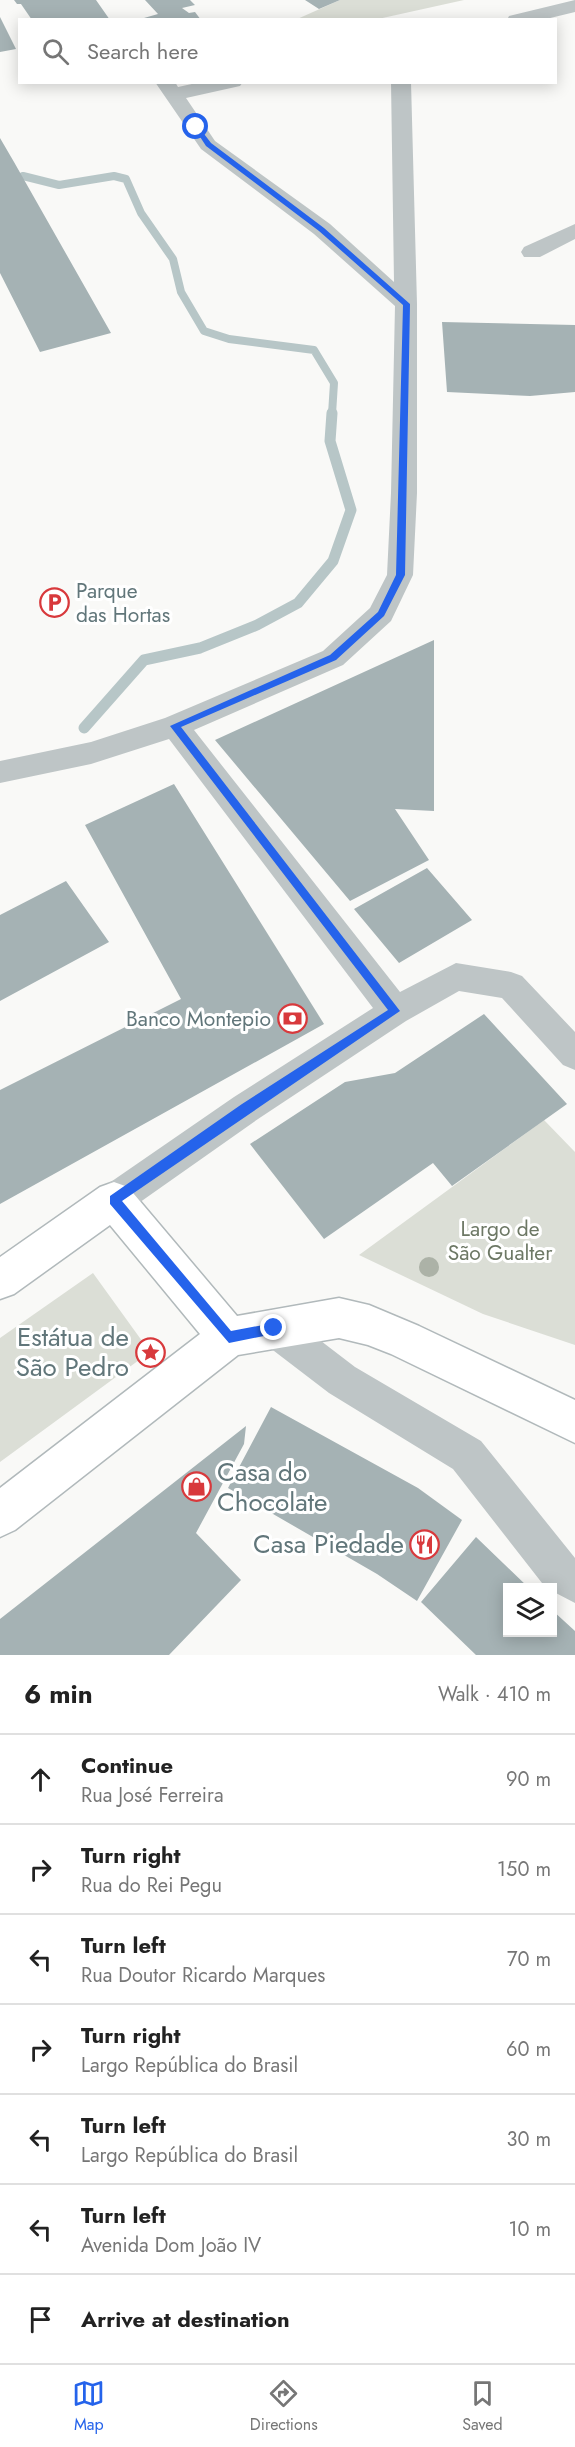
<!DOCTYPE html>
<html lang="en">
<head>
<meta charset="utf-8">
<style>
  :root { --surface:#fff; --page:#f2f2f2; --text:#222; --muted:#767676; --line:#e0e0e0; --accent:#2563eb }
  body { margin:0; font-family:Jost,sans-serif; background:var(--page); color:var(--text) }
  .controls { position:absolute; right:18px; bottom:18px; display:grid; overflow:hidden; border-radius:0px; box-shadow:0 3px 15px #0003 }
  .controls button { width:54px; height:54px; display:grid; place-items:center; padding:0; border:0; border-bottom:2px solid var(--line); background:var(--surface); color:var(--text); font:30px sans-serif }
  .stop { position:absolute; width:18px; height:18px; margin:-14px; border:4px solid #2563eb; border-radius:50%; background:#fff }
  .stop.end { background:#2563eb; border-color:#fff; box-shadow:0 2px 6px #0008 }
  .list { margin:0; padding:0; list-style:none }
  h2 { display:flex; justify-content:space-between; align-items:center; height:78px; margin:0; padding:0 24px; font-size:26px }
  h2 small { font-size:20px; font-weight:400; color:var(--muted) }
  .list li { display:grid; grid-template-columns:39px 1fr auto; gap:18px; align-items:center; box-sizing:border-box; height:90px; padding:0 24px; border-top:2px solid var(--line) }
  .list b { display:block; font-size:22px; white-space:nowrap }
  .list p { margin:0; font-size:20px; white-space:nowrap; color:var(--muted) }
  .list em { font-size:20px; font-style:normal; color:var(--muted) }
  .icon { flex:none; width:33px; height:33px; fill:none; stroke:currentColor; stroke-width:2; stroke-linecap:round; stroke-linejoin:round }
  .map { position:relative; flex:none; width:575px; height:1655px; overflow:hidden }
  .search { position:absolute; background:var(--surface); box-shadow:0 3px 15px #0003; left:18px; right:18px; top:18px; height:66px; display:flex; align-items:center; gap:15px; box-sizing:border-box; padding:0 21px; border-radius:0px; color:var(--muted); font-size:22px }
  .sheet { height:708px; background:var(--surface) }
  nav { display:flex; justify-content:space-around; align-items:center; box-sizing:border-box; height:84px; border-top:2px solid var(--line); background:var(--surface); font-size:16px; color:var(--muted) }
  nav a { display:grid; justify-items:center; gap:3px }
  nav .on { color:var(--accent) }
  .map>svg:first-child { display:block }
  .green { fill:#dbded6 }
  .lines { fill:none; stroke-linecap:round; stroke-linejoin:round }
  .stream-far1 { stroke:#b7c6c7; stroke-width:8 }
  .stream { stroke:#b7c6c7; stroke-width:11 }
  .building { fill:#a5b2b4 }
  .secondary-casing { stroke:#b1b9bb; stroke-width:3 }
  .street { fill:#bec5c6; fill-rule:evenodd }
  .secondary { fill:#fff; fill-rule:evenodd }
  .tree { fill:#acb2a7 }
  .route { fill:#2563eb }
  .labels { text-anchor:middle; stroke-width:6; stroke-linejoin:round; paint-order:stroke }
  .poi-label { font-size:21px; fill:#61767a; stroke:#fff; text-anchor:start }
  .park-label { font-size:21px; fill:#6d7865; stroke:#fff }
  .near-poi-label { font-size:26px; fill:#61767a; stroke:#fff; text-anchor:end }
</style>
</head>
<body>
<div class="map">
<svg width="575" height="1655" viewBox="0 0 575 1655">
  <rect width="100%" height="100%" fill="#f9f9f7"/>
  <path class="green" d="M340,0H464L378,19L295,20Z
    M544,1120L575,1152V1345L483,1314L359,1255Z
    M93,1273L150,1352L0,1462V1338Z"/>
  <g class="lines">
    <path class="stream-far1" d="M23,176L59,185L114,176L126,179L141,213L173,259L181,292L204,331L229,339L314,350L334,383L332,414"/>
    <path class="stream" d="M84,728L144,660L200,648L257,625L298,603L333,561L351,510L330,441L332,413"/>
  </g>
  <path class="building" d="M14,0H96L110,20H32L21,4H17Z
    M145,0H190L195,5L182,8L189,13L195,12L201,20H137L158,14Z
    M305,0H340L319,9Z
    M0,17L16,49L0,52Z
    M0,138L14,162L111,333L40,352L0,273Z
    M442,322L575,325V392L530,396L447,392Z
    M434,640V811L395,809L429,860L350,901L215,740Z
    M174,784L324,1024L0,1204V1090L181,999L85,825Z
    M427,868L472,920L399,963L354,909Z
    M66,881L109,942L0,1001V915Z
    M484,1014L567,1104L452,1186L433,1163L324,1239L250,1144L345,1082L395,1073Z
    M271,1407L418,1488L462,1520L417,1601L377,1574L228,1488Z
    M246,1426L244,1444L196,1533L241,1580L169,1655H0V1619Z
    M476,1537L529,1588H508V1632H552V1610L575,1631V1655H476L421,1602Z"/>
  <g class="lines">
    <defs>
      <path id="secondary" d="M114,1182L128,1187L237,1316L339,1298L369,1305L419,1326L575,1400V1443L391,1354L368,1345L339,1338L238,1355L15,1530L0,1537V1488L200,1334L110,1225L14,1294L0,1299V1257L100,1187Z"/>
    </defs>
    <use href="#secondary" class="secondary-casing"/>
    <path class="street" d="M575,0V12L542,20H507L509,16Z
      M155,82H175L178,87L201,82H243L240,86L186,98L215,141L330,224L394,282L391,82H411L417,304V493L413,575L391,621L343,665L194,730L400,992L456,963L511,972L522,976L575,1032V1070L563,1065L502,998L459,991L406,1021L258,1119L126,1212L114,1216L102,1212L96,1200L102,1188L234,1097L373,1008L169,739L91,764L0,783V761L91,742L165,718L323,651L370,608L387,575L391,493L395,306L314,234L201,149Z
      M575,224V239L540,257H524L521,252L524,247Z
      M274,1310L287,1315L355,1367L481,1441L575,1558V1603L552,1591V1588L542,1583L453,1469L329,1393L261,1341L256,1328L261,1315Z"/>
    <use href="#secondary" class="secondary"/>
  </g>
  <circle class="tree" cx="429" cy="1267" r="10"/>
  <path class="route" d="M193,126H198L211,143L324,228L410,304L405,575L384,616L336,660L181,727L400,1011L122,1201L231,1331L274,1323L280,1328L274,1334L229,1343L110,1204V1196L242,1104L388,1010L170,726L330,655L378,612L396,575L403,305L319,231L206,146Z"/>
  <defs>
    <symbol id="parking-ring" viewBox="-11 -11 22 22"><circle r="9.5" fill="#fff" stroke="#d8393c" stroke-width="1.5"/><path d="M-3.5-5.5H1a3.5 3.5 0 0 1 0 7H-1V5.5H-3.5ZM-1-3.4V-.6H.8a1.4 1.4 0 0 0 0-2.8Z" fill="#d8393c"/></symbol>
    <symbol id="bank-ring" viewBox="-11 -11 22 22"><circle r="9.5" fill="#fff" stroke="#d8393c" stroke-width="1.5"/><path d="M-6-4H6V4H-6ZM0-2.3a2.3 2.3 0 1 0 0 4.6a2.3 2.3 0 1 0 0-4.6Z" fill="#d8393c"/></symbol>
    <symbol id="sight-ring" viewBox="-11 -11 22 22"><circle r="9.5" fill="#fff" stroke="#d8393c" stroke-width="1.5"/><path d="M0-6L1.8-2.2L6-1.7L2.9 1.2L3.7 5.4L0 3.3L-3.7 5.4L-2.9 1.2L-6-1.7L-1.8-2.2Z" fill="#d8393c"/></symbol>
    <symbol id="shop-ring" viewBox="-11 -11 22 22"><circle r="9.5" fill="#fff" stroke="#d8393c" stroke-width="1.5"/><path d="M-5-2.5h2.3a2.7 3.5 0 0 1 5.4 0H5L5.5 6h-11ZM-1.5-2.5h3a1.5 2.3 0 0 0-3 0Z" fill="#d8393c"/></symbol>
    <symbol id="restaurant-ring" viewBox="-11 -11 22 22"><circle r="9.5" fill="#fff" stroke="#d8393c" stroke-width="1.5"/><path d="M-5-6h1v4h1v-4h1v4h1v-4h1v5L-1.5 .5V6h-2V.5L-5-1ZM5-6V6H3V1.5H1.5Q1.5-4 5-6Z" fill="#d8393c"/></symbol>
  </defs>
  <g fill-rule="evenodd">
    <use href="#parking-ring" x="38" y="586" width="33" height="33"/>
    <use href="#bank-ring" x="276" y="1002" width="33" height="33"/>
    <use href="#sight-ring" x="134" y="1336" width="33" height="33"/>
    <use href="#shop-ring" x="180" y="1470" width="33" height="33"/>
    <use href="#restaurant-ring" x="408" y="1528" width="33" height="33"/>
  </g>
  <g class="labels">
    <g class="poi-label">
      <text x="76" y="598">Parque<tspan x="76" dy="24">das Hortas</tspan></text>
      <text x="271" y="1026" text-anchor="end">Banco Montepio</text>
    </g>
    <g class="park-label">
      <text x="500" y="1236">Largo de<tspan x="500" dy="24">São Gualter</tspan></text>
    </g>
    <g class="near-poi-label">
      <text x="129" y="1346">Estátua de<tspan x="129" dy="30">São Pedro</tspan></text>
      <text x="217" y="1481" text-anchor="start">Casa do<tspan x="217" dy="30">Chocolate</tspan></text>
      <text x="404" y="1553">Casa Piedade</text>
    </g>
  </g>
</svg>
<div class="controls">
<button><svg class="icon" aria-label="layers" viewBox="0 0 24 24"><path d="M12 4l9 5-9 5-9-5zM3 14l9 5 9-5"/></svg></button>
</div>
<div class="stop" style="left:196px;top:127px"></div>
<div class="stop end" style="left:274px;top:1328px"></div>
<div class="search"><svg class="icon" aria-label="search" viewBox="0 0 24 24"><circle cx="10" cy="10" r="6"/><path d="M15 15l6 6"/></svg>Search here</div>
</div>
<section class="sheet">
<h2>6 min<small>Walk · 410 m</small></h2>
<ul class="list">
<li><svg class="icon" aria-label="ahead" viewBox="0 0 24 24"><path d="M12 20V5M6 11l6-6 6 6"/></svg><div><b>Continue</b><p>Rua José Ferreira</p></div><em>90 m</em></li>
<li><svg class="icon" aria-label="right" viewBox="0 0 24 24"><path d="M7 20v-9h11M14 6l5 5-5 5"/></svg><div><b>Turn right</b><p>Rua do Rei Pegu</p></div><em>150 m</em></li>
<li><svg class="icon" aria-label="left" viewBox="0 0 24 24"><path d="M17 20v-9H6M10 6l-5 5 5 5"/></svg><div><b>Turn left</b><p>Rua Doutor Ricardo Marques</p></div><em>70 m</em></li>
<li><svg class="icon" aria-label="right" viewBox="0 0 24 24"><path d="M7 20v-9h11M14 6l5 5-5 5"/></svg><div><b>Turn right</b><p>Largo República do Brasil</p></div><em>60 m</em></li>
<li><svg class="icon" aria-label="left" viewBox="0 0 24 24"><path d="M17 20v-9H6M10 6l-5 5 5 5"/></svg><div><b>Turn left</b><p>Largo República do Brasil</p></div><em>30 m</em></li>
<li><svg class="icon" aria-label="left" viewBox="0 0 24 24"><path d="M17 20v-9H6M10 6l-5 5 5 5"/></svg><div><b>Turn left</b><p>Avenida Dom João IV</p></div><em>10 m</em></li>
<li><svg class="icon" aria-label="arrive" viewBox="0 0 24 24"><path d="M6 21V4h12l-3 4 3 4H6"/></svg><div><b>Arrive at destination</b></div></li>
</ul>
</section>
<nav>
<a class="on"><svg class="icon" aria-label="map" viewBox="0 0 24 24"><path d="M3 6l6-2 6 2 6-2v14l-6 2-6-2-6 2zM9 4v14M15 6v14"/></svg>Map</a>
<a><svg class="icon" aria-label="directions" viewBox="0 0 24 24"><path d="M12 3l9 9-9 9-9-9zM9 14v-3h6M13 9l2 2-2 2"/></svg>Directions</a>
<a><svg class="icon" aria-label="saved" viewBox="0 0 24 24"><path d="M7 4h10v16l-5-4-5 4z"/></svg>Saved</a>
</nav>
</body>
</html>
